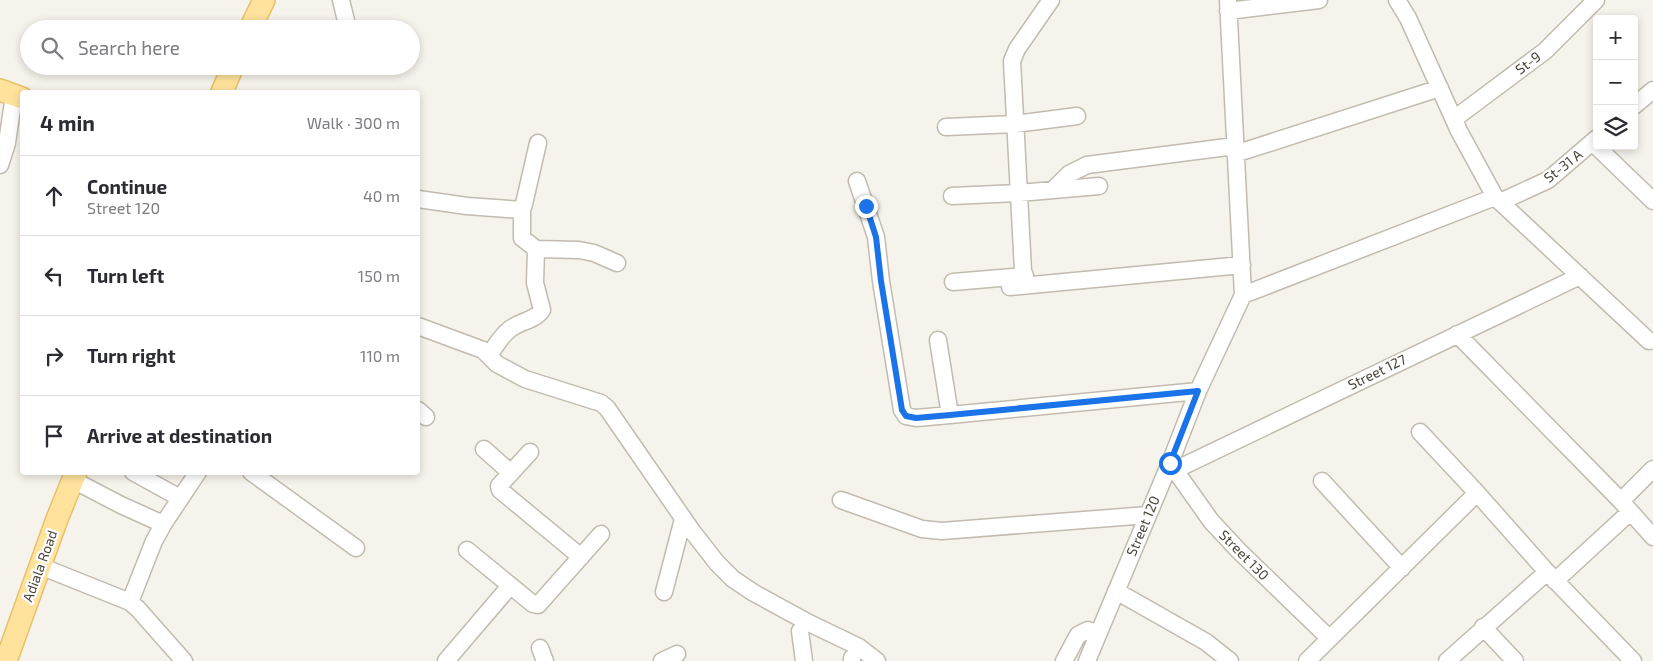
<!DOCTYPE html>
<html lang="en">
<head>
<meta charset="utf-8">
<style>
  :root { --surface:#fff; --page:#f2f2f3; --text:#2b2b33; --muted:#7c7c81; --line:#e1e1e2 }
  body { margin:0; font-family:"Exo 2",sans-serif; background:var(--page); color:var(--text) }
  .controls { position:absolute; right:15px; top:15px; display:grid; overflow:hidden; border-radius:5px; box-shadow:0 2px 8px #0003 }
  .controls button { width:45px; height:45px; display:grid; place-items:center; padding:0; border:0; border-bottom:1px solid var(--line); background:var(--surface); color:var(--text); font:25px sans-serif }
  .stop { position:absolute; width:15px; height:15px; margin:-11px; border:4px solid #1a73e8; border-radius:50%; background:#fff }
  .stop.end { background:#1a73e8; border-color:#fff; box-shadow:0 1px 5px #0008 }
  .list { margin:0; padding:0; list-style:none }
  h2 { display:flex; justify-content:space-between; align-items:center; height:65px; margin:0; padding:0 20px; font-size:21px }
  h2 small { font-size:16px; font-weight:400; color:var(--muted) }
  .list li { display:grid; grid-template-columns:32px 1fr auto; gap:15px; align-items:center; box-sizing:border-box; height:80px; padding:0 20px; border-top:1px solid var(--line) }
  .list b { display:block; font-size:19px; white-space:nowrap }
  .list p { margin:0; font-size:16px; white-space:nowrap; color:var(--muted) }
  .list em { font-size:16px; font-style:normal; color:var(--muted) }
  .icon { flex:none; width:28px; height:28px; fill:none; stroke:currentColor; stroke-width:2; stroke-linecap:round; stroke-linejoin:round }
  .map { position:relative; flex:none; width:1653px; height:661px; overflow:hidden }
  .search { position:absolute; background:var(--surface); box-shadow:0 2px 8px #0003; left:20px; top:20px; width:400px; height:55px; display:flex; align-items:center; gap:12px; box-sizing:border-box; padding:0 18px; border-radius:28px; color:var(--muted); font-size:19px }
  .panel { position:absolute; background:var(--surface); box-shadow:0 2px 8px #0003; left:20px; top:90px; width:400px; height:385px; border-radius:5px }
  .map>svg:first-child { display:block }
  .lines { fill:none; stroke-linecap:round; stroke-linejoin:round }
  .minor-casing { stroke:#c2bbae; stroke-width:19 }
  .major-casing { stroke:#e6c16a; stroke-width:24 }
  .minor { stroke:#fff; stroke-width:16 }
  .major { stroke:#ffe39c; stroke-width:21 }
  .route { stroke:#1a73e8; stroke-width:6 }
  .labels { text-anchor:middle; stroke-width:4.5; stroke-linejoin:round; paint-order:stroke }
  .street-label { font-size:14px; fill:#4b4439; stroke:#fff }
</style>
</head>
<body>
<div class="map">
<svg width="1653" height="661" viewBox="0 0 1653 661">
  <rect width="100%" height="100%" fill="#f6f3ec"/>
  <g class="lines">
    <defs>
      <path id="minor" d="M341,0L348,29
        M1397,0L1408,18L1459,131L1495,197L1649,341
        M1228,11L1319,0
        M1634,106L1653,90
        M1454,119L1545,51L1596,0
        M946,127L1015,124L1077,116
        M1592,142L1653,201
        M538,143L524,204L522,210V238L536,249L579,250L594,253L617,263
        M1235,154L1440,88
        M0,165L7,143L14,95
        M857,181L876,237L881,281L902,410L906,416L916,418L950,415L1198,391L1243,295L1228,0
        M1053,190L1069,174L1087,165L1235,146
        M952,196L1019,193L1099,186
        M418,199L467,206L522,210
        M1500,202L1548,180L1597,138
        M953,282L1025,276L1023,271L1012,61L1017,49L1051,0
        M1010,287L1242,265
        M1243,295L1495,197
        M418,326L483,350L497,364L525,379L601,403L607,408L692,531L717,563L733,579L754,593L809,623L859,647L877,661
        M1457,334L1621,501L1653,537
        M938,340L950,415
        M489,355C495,347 501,336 509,330C519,321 535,321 542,310L535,283L536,249
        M418,410L426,417
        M1420,432L1477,493L1547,572L1633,661
        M484,449L511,473
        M530,452L499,486L500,490L581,557
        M1170,463L1211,521L1239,551L1329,638
        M1175,470L1580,276
        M133,472L180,498
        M251,472L356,548
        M73,480L121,505L163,524
        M1322,481L1402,568
        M841,500L922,529L942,531L1148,515
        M1621,501L1653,469
        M467,550L533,604L538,605L601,534
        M40,566L130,602L138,609L184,661
        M1555,581L1630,512
        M1116,591L1206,642L1230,661
        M664,592L683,519
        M130,602L154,541L164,523L198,472
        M1483,627L1515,661
        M800,631L804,661
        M540,648L545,661
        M852,658V661
        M446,661L510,586
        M662,661L677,654
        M1064,661L1078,635L1088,630L1098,634
        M1087,661L1170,463L1198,391
        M1307,661L1477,493
        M1447,661L1547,572"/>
      <path id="major" d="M250,29L264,0
        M0,90L22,98
        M222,92L233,66
        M6,661L57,519L76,472"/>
    </defs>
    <use href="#minor" class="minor-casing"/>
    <use href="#major" class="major-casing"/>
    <use href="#minor" class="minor"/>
    <use href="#major" class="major"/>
  </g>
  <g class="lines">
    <path class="route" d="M866,206L876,237L881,281L902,410L906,416L916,418L950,415L1198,391L1170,463"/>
  </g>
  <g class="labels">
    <g class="street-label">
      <text transform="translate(1528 63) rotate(-37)" y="5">St-9</text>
      <text transform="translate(1563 166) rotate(-38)" y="5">St-31 A</text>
      <text transform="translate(1377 372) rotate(-26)" y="5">Street 127</text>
      <text transform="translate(1143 526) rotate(-67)" y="5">Street 120</text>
      <text transform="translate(1244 555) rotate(45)" y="5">Street 130</text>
      <text transform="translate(40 566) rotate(-70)" y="5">Adiala Road</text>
    </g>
  </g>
</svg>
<div class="controls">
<button>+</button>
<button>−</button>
<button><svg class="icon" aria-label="layers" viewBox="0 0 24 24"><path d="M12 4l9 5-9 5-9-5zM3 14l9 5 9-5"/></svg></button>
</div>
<div class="stop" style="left:1170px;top:463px"></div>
<div class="stop end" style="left:866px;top:206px"></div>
<div class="search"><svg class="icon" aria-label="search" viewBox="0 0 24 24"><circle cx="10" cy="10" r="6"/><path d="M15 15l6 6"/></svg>Search here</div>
<section class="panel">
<h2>4 min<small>Walk · 300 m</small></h2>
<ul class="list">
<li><svg class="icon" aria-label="ahead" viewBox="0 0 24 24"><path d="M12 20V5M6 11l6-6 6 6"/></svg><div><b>Continue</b><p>Street 120</p></div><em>40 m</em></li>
<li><svg class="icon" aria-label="left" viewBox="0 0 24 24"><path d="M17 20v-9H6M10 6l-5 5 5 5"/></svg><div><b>Turn left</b></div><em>150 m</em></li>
<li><svg class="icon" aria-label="right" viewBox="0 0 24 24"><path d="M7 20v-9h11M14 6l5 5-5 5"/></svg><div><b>Turn right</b></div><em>110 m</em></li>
<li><svg class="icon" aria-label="arrive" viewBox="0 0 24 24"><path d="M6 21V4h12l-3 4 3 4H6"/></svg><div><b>Arrive at destination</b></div></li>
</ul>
</section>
</div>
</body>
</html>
